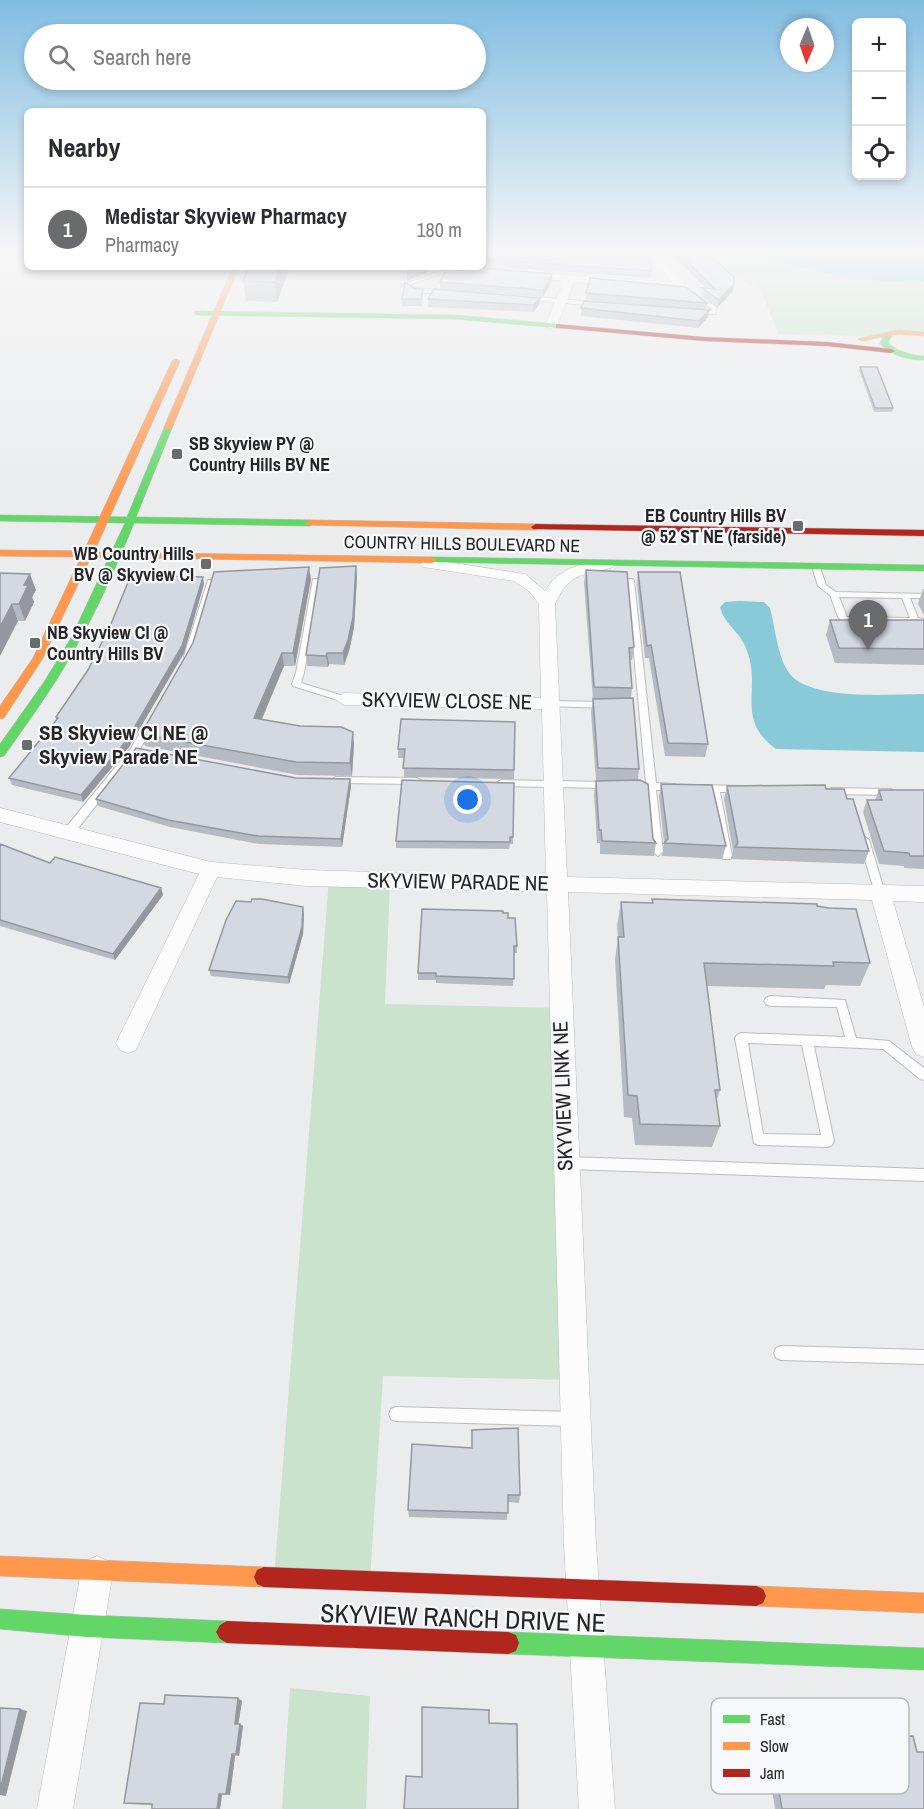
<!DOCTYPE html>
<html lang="en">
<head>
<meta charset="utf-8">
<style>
  :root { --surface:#fff; --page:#f2f2f3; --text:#2b2b33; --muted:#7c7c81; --line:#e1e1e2; --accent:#6a6b6c }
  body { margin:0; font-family:"Archivo Narrow",sans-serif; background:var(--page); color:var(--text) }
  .controls { position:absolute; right:18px; top:18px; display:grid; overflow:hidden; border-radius:9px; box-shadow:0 3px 9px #0003 }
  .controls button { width:54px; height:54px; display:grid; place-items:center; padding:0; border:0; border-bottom:2px solid var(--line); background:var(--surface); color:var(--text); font:30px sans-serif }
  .compass { position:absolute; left:780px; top:18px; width:54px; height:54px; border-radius:50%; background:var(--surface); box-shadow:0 3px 9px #0003; rotate:182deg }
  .you { position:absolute; left:468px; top:800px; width:21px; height:21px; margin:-15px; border:4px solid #fff; border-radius:50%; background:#1a73e8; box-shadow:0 0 0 9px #1a73e833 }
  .badge { display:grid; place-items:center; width:39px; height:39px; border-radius:50%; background:var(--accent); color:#fff; font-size:20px; font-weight:700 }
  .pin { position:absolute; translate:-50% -50px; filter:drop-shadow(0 2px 3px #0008) }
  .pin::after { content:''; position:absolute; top:32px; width:21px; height:18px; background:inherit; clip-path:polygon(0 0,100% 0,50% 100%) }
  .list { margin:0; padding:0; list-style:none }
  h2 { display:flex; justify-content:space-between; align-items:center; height:78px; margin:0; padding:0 24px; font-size:26px }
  h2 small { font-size:20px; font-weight:400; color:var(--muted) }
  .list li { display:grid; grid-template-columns:39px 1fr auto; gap:18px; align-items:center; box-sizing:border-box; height:84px; padding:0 24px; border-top:2px solid var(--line) }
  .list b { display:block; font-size:22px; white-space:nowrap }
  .list p { margin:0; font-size:20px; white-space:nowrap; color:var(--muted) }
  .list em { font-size:20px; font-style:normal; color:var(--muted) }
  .icon { flex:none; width:33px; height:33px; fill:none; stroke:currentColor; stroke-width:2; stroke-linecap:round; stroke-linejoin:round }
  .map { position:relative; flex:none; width:924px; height:1809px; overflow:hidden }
  .search { position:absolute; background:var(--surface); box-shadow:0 3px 9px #0003; left:24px; top:24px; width:462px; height:66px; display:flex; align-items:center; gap:15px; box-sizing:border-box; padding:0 21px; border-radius:33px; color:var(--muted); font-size:22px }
  .panel { position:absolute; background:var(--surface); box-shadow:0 3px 9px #0003; left:24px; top:108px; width:462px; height:162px; border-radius:9px }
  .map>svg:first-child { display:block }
  .green { fill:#c9e3cd }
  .water { fill:#88cad7 }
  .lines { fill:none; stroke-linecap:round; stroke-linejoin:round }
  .lane-casing { stroke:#bbbcbd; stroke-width:2 }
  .street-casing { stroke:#bbbcbd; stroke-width:1 }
  .fast-casing { stroke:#bbbcbd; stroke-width:1 }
  .slow-casing { stroke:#bbbcbd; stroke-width:1 }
  .jam-casing { stroke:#bbbcbd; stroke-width:1 }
  .lane { fill:#fcfcfc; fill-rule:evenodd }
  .street { fill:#fcfcfc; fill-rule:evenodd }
  .fast { fill:#63d668; fill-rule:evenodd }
  .slow { fill:#ff974d; fill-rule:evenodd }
  .jam { fill:#b3261e; fill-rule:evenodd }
  .wall { fill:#b6bac2 }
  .shaded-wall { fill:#94979e }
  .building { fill:#d4d8e1; stroke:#94979e; stroke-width:1.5 }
  .poi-dot { fill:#6a6b6c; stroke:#f7f8fc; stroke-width:2 }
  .labels { text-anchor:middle; stroke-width:4.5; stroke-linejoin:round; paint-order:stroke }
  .far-poi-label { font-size:18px; font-weight:bold; fill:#252526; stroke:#f7f8fc; text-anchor:start }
  .far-street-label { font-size:18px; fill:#252526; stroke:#f7f8fc }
  .street-label { font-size:21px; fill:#252526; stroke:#f7f8fc }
  .poi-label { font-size:21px; font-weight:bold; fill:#252526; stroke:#f7f8fc; text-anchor:start }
  .near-street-label { font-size:26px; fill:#252526; stroke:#f7f8fc }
  .key { fill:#f7f8fc; stroke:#b8b9bc; stroke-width:1.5 }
  .key-label { font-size:16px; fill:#252526 }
</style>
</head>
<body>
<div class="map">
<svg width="924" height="1809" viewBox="0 0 924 1809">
  <rect width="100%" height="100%" fill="#ebeced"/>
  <path class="green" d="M703,250H924V331L864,336L778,334L761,290L722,269Z
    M329,879L390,880L385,1004L560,1008L574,1380L383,1376L370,1580L274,1578Z
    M290,1688L370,1696L366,1809H282Z"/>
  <path class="water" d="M762,250H924V282C889,285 811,272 777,261C771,259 767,254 762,250Z
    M739,601L764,602L770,608C775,627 777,653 787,670C805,702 891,694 924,694V752L776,749C733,718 764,687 745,646C738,630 725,625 720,607L725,602Z"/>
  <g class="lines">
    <defs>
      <path id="lane" d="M452,267L457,268L409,285L415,289L447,290L449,291V293H414L402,285Z
        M695,293L717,308L715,314H693V312L711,311L712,309L693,296L692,295Z
        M525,296L596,302L599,304L596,306L523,299L522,298Z
        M813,565H819L826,585L836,592L924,594V598H910L918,618L924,619V623L842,621L838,617L830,595L818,586L812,567ZM839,597L902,598L910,618L847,617Z
        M313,579H319L320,581L304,673L301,683L347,697V701H341L293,686L292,684L296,673Z
        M627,579H633L634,581L656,783L675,784L680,787L675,790H656L663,852L658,856L653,852L647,790L633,789L628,786L633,783H646Z
        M208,580H214L215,582L192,656L188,659L185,658L184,656Z
        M551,701L605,702L609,705L605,708L548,706L547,704Z
        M148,724L153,727L138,752L72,836H64L63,833L64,830L131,748L145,725Z
        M336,777L417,778L422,781L417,784L336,783L331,780Z
        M501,780L609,782L614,785L609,788L501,786L496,783Z
        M699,785L741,786L746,789L741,792H720L732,856L731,859H723L722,856L710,792L696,790L694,788Z
        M831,788L891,789L896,792L891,795L831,794L826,791Z
        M864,836L869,840L885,893L880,897L875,893L859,840Z
        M770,996L845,1000L856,1038L889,1041L924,1068V1080L920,1079L883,1049L814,1046L834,1141L832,1145L828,1147L758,1145L754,1143L735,1038L737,1035L741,1033L845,1037L837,1007L770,1006L766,1004L764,1001L766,998ZM748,1043L802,1045L821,1135L763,1134Z
        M568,1157L924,1169V1181L568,1169L564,1167L562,1163L564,1159Z
        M781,1346L924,1350V1364L781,1360L776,1358L774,1353L776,1348Z
        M396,1407L575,1412L580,1414L582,1419L580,1424L575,1426L396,1421L391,1419L389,1414L391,1409Z"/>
      <path id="street" d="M645,250H655L684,282V286L663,289L574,282L557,326L551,329L545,326L564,281L524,278L519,275L524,272L672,282Z
        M447,267H476L495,272L490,275L452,270Z
        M428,559L525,574L545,591C560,567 580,564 606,560L614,565L611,568C581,576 570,572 555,604L567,877L924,886V902L893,901L924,1007V1057L916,1054L912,1047L872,900L568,892L596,1545L615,1809H579L564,1545L547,892L307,886L217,877L136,1050L128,1053L120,1050L116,1043L199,874L0,822V808L211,862L307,870L546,877L542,709L344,705L335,699L344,693L541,698L539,604L530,592L514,581L423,567L420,564Z
        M97,1556L108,1561L113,1572L73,1809H37L81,1572L86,1561Z"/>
      <path id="fast" d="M195,311L454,315L559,324L563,326L559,328L454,319L198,315H195Z
        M885,333L892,335L888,343C899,352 910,355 924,356V360C908,360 892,356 880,344Z
        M168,425L172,428L136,517L310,520L315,523L310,526L134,523C116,567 97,611 73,652C53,688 28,722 4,756L0,757V744L44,682L71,638L125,523L0,521V515L127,517L164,428Z
        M432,557L924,565V571L429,562L427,560Z
        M0,1609L87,1615L227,1621L234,1625L238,1632L234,1639L227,1643L87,1637L0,1629Z
        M508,1632L924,1648V1670L508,1654L500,1651L497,1643L500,1635Z"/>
      <path id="slow" d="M233,267H239L172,428L165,430L164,428Z
        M898,330L924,332V336L898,334L862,341L858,339Z
        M176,359L180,361L94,552L432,557L437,560L432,563L91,557L43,658L4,718L0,719V706L33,658L81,557L0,556V550L84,551L172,361Z
        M310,520L536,524L541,527L536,530L307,525L305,523Z
        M0,1556L264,1567L271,1570L274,1577L271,1584L264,1587L0,1576Z
        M756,1586L924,1593V1613L756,1606L749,1603L746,1596L749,1589Z"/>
      <path id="jam" d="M556,324L704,337L827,342L891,349L895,351L891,353L827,346L704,341L559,328H556Z
        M536,524L924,530V536L533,529L531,527Z
        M264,1567L756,1586L763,1589L766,1596L763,1603L756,1606L264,1587L257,1584L254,1577L257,1570Z
        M227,1621L508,1632L516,1635L519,1643L516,1651L508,1654L227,1643L220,1639L216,1632L220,1625Z"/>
    </defs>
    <use href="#lane" class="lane-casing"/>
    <use href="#street" class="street-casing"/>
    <use href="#fast" class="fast-casing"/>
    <use href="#slow" class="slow-casing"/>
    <use href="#jam" class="jam-casing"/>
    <use href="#lane" class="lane"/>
    <use href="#street" class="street"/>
    <use href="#fast" class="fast"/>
    <use href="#slow" class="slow"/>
    <use href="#jam" class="jam"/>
  </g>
  <path class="wall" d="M483,250L651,271L650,278L483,266Z
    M667,250H703L734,284L733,291L717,308L701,295L702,288H706Z
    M249,267H290L277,302L246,301L243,281Z
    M552,281L543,297L440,289V282Z
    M586,293L707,303L706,310L708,317L698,328L581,316V308L705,310L586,300Z
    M423,296L422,306H402V299Z
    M540,298L539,305L533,312L428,307V299Z
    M860,367L893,408L892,412H874L859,370Z
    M586,570L634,647L632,660H630L632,688L631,698L639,769L638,780L653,839L656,843L654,856L600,854V843H597L594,794L596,781L591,712L593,700L584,583Z
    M638,572L708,744L705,757L665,756L649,658H645L637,584Z
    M0,573L36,590L32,597L34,602L25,621H18Z
    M357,577L354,628L349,651L344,665L329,664L328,667L307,666L306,655Z
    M311,579L295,666H284L261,719L354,744L352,776L298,775L145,746L141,734Z
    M204,584L184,653L129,747L83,802L12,785L9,778L56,720V717Z
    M923,589H924V615L918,604Z
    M830,620H924V665L835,663L826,635Z
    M515,722L514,779L404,777V758H398V749Z
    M296,778L350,779L351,786L342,847L259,844L170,827L98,806L96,799Z
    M514,783L513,844H510L509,849L396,848V841Z
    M661,784L726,846L722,859L662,856L664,843L659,797Z
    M727,786L826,789L847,799L869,851L864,864L731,859L733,851L724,799Z
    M879,790H924V869L904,868V866L879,864L863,812L867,800H875Z
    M0,844L50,863L161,888L163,895L115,960L0,926Z
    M652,899L817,906L870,963L860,986L826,985L824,989L707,986L720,1090L716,1102L720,1126L712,1147L635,1145L632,1118L624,1117L615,960L618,937L617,926L621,902L652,903Z
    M503,913L508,918L517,946V953H514L513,986L436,983V980H418V973Z
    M304,914L303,934L289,984L211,976L209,970Z
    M412,1444L520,1495L519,1503L508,1502L507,1520L409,1517L408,1510Z
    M238,1698L242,1701L238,1724L243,1726L239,1756H235L230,1795H222L220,1809H152V1805L129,1804L124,1803L164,1704Z
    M818,1726L924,1809H775L767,1757L773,1754L808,1753L810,1729Z"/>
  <path class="shaded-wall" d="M280,267H290L277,302L275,282Z
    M407,267H428L427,273L407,281Z
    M552,274V281L543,297V290Z
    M734,284L733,291L717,308L719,300Z
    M540,298L539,305L533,312L534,305Z
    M709,310L708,317L698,328L699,321Z
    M356,566L357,577L354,628L349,651L344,665L343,653Z
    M309,567L311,579L295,666L293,653Z
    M30,574L36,590L32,597L34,602L25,621L19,604L24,585Z
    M203,577L204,584L184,653L129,747L83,802L81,795Z
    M12,604L18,621L0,656V627Z
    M282,653L284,666L257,731L254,718Z
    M327,653L329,664L328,667L326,656Z
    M353,732L354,744L352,776L350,763Z
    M350,779L351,786L342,847L341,839Z
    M161,888L163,895L115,960L113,954Z
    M303,907L304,914L303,934L289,984L288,977Z
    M238,1698L242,1701L238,1726L235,1724Z
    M20,1709L27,1711L6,1796L0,1795V1790Z
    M240,1724L243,1726L239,1756L236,1754Z
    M232,1754L235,1756L230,1795L226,1794Z
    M219,1794L222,1795L220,1809H217Z"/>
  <path class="building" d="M483,250H649L651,271L483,259Z
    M675,250H703L734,277V284L719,300L702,288L715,289Z
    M249,267H280L275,282L243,281Z
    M463,267H472L552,274L543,290L440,282L448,268L462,270Z
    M590,278L686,287L707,303L586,293Z
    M405,282L414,288L423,289L421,299H402Z
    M434,289L540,298L534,305L428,299Z
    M584,301L709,310L699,321L581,308Z
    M860,367H877L893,408H875Z
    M356,566L353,617L348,640L343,653H327L326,656L306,655L320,568Z
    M309,567L293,653H282L254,718L300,726L341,727L353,732L350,763L296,762L141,734L193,643L214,572Z
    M586,570L627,572L634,647L629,648L632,688L594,687Z
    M638,572H680L708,744L668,743L651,645L647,646Z
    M0,573L30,574L24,585H28L19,604H12L0,627Z
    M131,575L203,577L182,646L127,740L81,795L9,778L58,718L56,717L88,670L111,624Z
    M830,620H924V649L839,648Z
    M633,698L639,769L598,768L593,699Z
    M401,719L515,722L514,770L403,768L405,749H398Z
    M136,748L296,778L350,779L341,839L258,836L168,820L96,799Z
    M402,780L514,783L513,837H510V842L396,841Z
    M640,780L648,784L653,839L656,843L602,841L601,830H599L596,781Z
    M661,784L712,785L726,846L664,843L668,839Z
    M825,785L826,789H844L847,799H853L869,851L735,847L738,843L727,786Z
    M879,790H924V856H910L909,853L884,851L867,800H882Z
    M0,844L50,863L55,857L161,888L113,954L0,920Z
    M252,899H262L303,907L302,927L288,977L209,970L226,920L236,901L251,902Z
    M652,899L817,904V906L829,908L856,909L870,963L833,962L834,966L704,963L720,1090H715L720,1126L640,1124L637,1096L628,1095L618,937H624L621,902L653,903Z
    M422,909L503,911V913H508V918H515L517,946H514V979L436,976V973H418Z
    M518,1428L520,1495H508V1513L408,1510L412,1444L472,1448V1430Z
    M165,1695L238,1698L235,1724H240L236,1754H232L226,1794H219L217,1809H152V1804L124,1803L140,1703L164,1704Z
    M422,1707L489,1710V1723L517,1724L518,1809H404L406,1776L422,1777Z
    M0,1708L20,1709L0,1790Z
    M818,1726L851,1738L913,1736L917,1752H924V1809H782L773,1754L815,1753Z"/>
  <linearGradient id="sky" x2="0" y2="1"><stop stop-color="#81bde1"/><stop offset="0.5" stop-color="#f6f6f7"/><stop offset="1" stop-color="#f6f6f7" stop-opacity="0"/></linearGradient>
  <rect width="924" height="503" fill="url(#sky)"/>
  <g class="poi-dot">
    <rect x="171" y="448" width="12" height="12" rx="3"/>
    <rect x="792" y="520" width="12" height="12" rx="3"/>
    <rect x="200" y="558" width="12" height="12" rx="3"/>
    <rect x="29" y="637" width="12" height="12" rx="3"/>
    <rect x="21" y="739" width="12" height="12" rx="3"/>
  </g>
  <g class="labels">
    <g class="far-poi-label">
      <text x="189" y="450">SB Skyview PY @<tspan x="189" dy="21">Country Hills BV NE</tspan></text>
      <text x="786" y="522" text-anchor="end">EB Country Hills BV<tspan x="786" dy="21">@ 52 ST NE (farside)</tspan></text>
      <text x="194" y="560" text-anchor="end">WB Country Hills<tspan x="194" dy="21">BV @ Skyview CI</tspan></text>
      <text x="47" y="639">NB Skyview CI @<tspan x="47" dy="21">Country Hills BV</tspan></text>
    </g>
    <g class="far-street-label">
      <text transform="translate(462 544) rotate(1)" y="6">COUNTRY HILLS BOULEVARD NE</text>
    </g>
    <g class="street-label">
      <text transform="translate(447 701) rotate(1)" y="7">SKYVIEW CLOSE NE</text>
      <text transform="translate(458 882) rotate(1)" y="7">SKYVIEW PARADE NE</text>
      <text transform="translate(563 1096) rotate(-92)" y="7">SKYVIEW LINK NE</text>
    </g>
    <g class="poi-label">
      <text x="39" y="740">SB Skyview CI NE @<tspan x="39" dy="24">Skyview Parade NE</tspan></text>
    </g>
    <g class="near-street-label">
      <text transform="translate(463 1618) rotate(2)" y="9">SKYVIEW RANCH DRIVE NE</text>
    </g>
  </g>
  <rect x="711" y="1698" width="198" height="96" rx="9" class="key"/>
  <rect x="723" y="1715" width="27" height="8" fill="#63d668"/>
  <rect x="723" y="1742" width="27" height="8" fill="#ff974d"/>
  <rect x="723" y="1769" width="27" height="8" fill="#b3261e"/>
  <g class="key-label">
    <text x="760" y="1725">Fast</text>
    <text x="760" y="1752">Slow</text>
    <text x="760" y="1779">Jam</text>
  </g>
</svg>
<div class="controls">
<button>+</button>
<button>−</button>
<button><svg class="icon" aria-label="locate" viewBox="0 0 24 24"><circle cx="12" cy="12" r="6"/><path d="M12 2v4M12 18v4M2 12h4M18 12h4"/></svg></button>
</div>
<svg class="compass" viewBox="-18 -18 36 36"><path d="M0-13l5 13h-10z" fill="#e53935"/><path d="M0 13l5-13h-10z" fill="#7c7c81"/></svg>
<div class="you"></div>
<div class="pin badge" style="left:868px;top:650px">1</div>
<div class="search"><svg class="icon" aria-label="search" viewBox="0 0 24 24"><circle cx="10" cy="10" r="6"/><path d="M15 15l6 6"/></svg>Search here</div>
<section class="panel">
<h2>Nearby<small></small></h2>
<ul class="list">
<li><span class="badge">1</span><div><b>Medistar Skyview Pharmacy</b><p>Pharmacy</p></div><em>180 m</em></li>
</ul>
</section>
</div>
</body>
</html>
